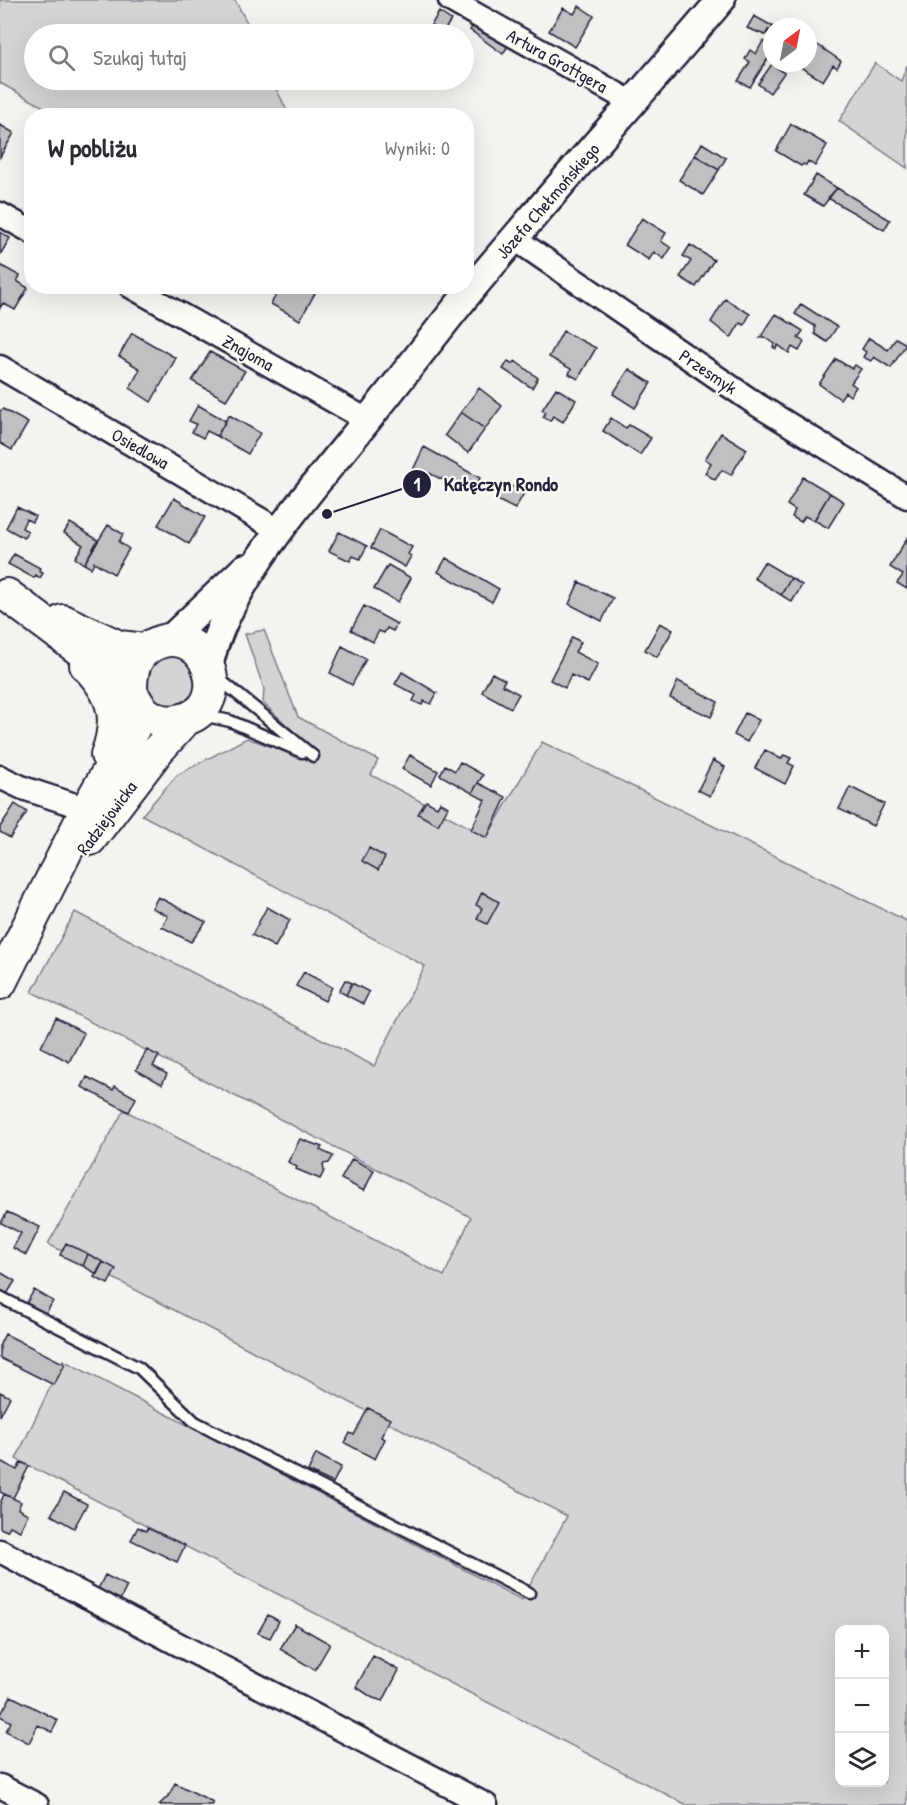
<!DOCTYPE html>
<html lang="pl">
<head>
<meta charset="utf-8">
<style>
  :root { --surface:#fff; --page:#f7f7f7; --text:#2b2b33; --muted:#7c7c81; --line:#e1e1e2 }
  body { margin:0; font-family:"Patrick Hand",sans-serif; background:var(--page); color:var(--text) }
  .controls { position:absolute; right:18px; bottom:18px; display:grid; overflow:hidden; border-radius:12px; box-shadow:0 6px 24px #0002 }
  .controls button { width:54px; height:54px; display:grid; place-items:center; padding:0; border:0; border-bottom:2px solid var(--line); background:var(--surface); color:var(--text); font:30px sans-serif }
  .compass { position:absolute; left:763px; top:18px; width:54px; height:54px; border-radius:50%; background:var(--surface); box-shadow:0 6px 24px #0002; rotate:32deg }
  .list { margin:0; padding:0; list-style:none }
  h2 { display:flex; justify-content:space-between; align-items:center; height:78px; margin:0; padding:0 24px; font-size:26px }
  h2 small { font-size:20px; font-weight:400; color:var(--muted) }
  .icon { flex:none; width:33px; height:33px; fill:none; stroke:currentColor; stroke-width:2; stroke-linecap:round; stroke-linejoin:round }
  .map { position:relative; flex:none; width:907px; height:1805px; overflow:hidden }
  .search { position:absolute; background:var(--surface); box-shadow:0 6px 24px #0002; left:24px; top:24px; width:450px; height:66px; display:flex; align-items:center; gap:15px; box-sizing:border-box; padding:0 21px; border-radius:33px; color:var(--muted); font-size:22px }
  .panel { position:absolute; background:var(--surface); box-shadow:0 6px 24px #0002; left:24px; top:108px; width:450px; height:186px; border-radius:24px }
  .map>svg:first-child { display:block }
  .green { fill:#d5d4d5; stroke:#7c7b88; stroke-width:1.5; fill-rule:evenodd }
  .building { fill:#c0bfc2; stroke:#22223b; stroke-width:1.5 }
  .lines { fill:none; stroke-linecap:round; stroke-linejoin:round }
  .service-casing { stroke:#22223b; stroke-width:15 }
  .minor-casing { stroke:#22223b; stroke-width:27 }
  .tertiary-casing { stroke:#22223b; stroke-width:32 }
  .secondary-casing { stroke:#22223b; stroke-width:36 }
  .service { stroke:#fdfcf7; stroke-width:10 }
  .minor { stroke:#fdfcf7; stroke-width:22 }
  .tertiary { stroke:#fdfcf7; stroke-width:27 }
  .secondary { stroke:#fdfcf7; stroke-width:32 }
  .labels { text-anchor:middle; stroke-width:4.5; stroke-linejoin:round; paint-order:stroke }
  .street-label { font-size:18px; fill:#22223b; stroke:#fdfcf7 }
  .leader { fill:none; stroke:#22223b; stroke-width:2 }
  .callout-dot { fill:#22223b; stroke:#fdfcf7; stroke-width:2 }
  .mark-label { font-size:18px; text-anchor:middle; font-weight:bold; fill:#fff }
  .callout-label { font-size:20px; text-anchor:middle; font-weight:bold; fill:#22223b; stroke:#fdfcf7; stroke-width:4.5; stroke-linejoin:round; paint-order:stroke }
</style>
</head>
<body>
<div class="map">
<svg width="907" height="1805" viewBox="0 0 907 1805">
  <rect width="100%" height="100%" fill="#f4f3ef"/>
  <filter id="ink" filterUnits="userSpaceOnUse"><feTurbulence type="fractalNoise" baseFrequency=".0167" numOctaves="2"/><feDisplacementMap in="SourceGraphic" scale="12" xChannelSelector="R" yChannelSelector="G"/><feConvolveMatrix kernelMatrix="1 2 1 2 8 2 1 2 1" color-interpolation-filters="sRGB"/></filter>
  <g filter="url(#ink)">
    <path class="green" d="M0,0H235L253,34H34V80H272L289,115H58L0,83Z
      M875,63L901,81L907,65V168L839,121Z
      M264,630L298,717L378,760L371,775L487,837L542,742L907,921V1805H687L16,1459L63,1360L522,1600L567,1516L48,1244L124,1110L444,1276L471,1217L32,992L75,912L374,1066L425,966L142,815L177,775L247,738L314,762L317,753L263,703L264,689L245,634ZM840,1630H884V1782H840Z
      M145 681a26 26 0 1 1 52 0a26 26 0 1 1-52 0Z"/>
    <path class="building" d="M579,6L594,16L575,47L549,31L563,8L574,14Z
      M439,12L451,20L442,34H422L424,31L427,32Z
      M754,16L774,27H772V37L768,34L769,29L765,35L747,28Z
      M477,19L511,41L503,54L470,30Z
      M809,39L841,61L837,68L833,65L823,81L794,63H808Z
      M763,41L772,47V52L750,87L738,81L750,62L745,59L750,50L756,54Z
      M772,64L784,73L770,93L758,84Z
      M791,124L827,145L815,166L808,161L806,165L803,164L801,166L776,151Z
      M0,125L14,133L0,157Z
      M702,143L726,158L719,170L695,155Z
      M695,155L719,170L703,195L679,180Z
      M816,175L837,188L823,206L804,195Z
      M837,188L890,220L884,230L828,198Z
      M642,218L666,233L661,241L671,248L664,259L654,252L649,260L625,245Z
      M0,232L10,238L0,255Z
      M690,245L714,260L696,287L680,277L691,261L683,256Z
      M0,265L20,276L17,281L28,288L15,310L3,303L0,308Z
      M281,286H319L300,320L271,304Z
      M725,299L750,314L744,325L740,323L731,338L711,322Z
      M801,304L837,327L827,342L815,334V326L795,314Z
      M776,314L803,331L798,338L804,342L799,351L792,347L789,353L778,345L776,349L773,347L775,344L764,337L760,338Z
      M563,331L596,348L578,379L569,374L571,369L549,357Z
      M132,333L176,358L151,402L130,388L140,369L119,356Z
      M869,338L888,350L896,338L906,344L891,368L874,357L871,361L863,357L866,352L862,349Z
      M210,352L245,371L226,400L192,381Z
      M836,359L852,369L855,365L861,369L851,383L856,387L850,396L845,392L840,399L819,384Z
      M508,361L513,364L515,361L538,378L532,388L503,369Z
      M629,369L651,383L635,408L613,394Z
      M479,388L502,406L485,429L461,412Z
      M556,388L576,400L563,422L553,416L550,421L543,417L546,412L542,410Z
      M198,405L226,421L217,436L207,431L203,438L192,432L196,424L189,421Z
      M3,409L28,423L12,450L0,443V411Z
      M461,412L485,429L468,453L445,435Z
      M229,415L260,433L248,454L217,436Z
      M611,418L626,428L629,425L651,438L640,455L603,431Z
      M721,433L747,449L731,475L722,470L715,480L705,473L711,463L705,459Z
      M424,447L480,478L473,492L444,478L443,480L429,473L427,477L413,470Z
      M803,477L830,493L814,521L805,516L801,522L792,517L795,510L787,505Z
      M504,482L524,493L515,509L495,499Z
      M830,493L844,502L828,528L814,520Z
      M174,498L205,517L189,544L158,525Z
      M17,507L35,516L32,522L26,519L22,528L28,531L24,538L6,528Z
      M70,523L98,540L84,564L75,558L83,545L64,533Z
      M108,525L123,534L119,542L129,549L114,574L94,562L91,568L84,564Z
      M380,530L412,547L408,554L411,556L405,567L371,548Z
      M339,532L367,546L360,559L353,556L350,561L329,551Z
      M907,538V589L897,583L903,575L890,567Z
      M14,554L40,568L39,571L43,573L40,578L36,575L34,578L8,564Z
      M446,558L499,589L492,602L438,572Z
      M764,562L791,578L781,595L754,578Z
      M388,565L411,578L398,602L374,589Z
      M791,578L802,585L792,602L781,595Z
      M579,582L613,598L602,621L569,604Z
      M364,606L397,624L393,631L387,628L384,633L379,631L373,642L351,630Z
      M660,623L673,630L657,657L645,650Z
      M572,637L581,642L575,652L598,664L588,683L571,675L565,688L550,680Z
      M342,646L366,659L352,685L330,673Z
      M402,672L437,693L431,704L424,701L422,705L413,701L416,695L395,684Z
      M492,673L505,680L502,685L519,694L511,708L482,692Z
      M678,681L718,702L711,717L670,698Z
      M745,713L759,720L747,742L734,735Z
      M765,750L781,759L784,755L791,758L788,763L794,766L785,784L755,768Z
      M410,755L438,771L431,785L402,769Z
      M713,760L725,767L710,796L698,790Z
      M460,762L483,775L472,793L440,775L445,765L455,771Z
      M478,783L506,797L487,838L471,830L485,800L472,793Z
      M850,787L884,804L873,826L839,809Z
      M426,801L437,807L440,802L448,807L438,825L418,814Z
      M15,804L27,812L10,838L0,832V827Z
      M369,848L385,857L378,870L362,861Z
      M482,892L499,902L487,924L477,919L482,908L476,905Z
      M158,897L206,922L191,942L162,927L168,916L152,908Z
      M267,907L290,920L275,947L252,935Z
      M304,972L332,987L325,1001L296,986Z
      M345,980L352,983L346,995L339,991Z
      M352,983L369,992L363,1004L346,995Z
      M56,1018L84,1033L69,1062L41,1047Z
      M147,1050L159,1056L153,1066L167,1074L162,1084L136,1070Z
      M87,1077L113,1090L115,1086L136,1098L129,1112L82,1087Z
      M300,1139L322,1147L320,1150L333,1156L329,1163L323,1164L324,1171L320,1179L296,1169L297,1167L288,1162Z
      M352,1159L374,1170L364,1191L341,1179Z
      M7,1212L40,1227L26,1255L13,1248L21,1233L1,1223Z
      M66,1243L88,1254L83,1266L60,1255Z
      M88,1254L103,1262L97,1274L83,1266Z
      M103,1262L116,1269L108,1284L94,1277Z
      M0,1272L15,1281L7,1294L0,1290Z
      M34,1290L53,1301L45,1315L26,1304Z
      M5,1334L65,1364L54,1385L0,1358V1344Z
      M0,1392L10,1397L0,1416Z
      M368,1408L390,1419L381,1437L385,1439L375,1459L345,1443L350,1433L354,1435Z
      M316,1454L341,1467L333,1483L308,1471Z
      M0,1461L17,1470L21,1462L29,1466L13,1498L0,1492Z
      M64,1492L87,1504L74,1528L51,1515Z
      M4,1494L21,1502L18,1509L28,1514L20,1531L10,1526L7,1531L0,1528V1504Z
      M138,1527L146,1531L147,1528L185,1545L177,1562L131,1540Z
      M105,1575L127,1586L119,1602L97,1591Z
      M268,1615L279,1621L270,1638L258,1633Z
      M295,1624L330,1644L315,1670L280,1649Z
      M373,1656L399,1670L383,1701L373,1698L356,1687Z
      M11,1696L58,1720L52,1732L38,1725L29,1743L6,1731L11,1722L0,1716Z
      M175,1783L213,1802L212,1805H159L169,1795Z"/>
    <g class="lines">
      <defs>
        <path id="service" d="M218,678L313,756
          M202,715L230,721L302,752
          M0,1297L139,1368L195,1422L529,1593"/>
        <path id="minor" d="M450,0L633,103
          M0,214L32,232
          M515,239L756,404L907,497
          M130,286L367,420
          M0,367L280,531
          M0,777L23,788L87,809
          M0,1551L486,1805
          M0,1786L37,1805"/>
        <path id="tertiary" d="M169,640L245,568
          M209,665C226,584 313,488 365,423C400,380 434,335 469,292C551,193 638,98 721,0"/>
        <path id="secondary" d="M7,595L123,682C133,691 136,706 147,714C158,722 171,723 182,720C239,706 204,616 151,646C134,655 131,672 131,689
          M63,621L119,647L145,650
          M86,665C114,694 121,717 107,755
          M90,839L157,751L186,719
          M0,983L87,809L134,727L138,705"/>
      </defs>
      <use href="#service" class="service-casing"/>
      <use href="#minor" class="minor-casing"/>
      <use href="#tertiary" class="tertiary-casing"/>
      <use href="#secondary" class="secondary-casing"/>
      <use href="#service" class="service"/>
      <use href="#minor" class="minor"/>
      <use href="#tertiary" class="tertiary"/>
      <use href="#secondary" class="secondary"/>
    </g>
  </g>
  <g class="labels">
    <g class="street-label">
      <text transform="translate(557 61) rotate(29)" y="6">Artura Grottgera</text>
      <text transform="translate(548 201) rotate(-49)" y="6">Józefa Chełmońskiego</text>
      <text transform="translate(248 353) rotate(29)" y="6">Znajoma</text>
      <text transform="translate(708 372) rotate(34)" y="6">Przesmyk</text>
      <text transform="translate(140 449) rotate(30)" y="6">Osiedlowa</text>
      <text transform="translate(107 818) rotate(-53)" y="6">Radziejowicka</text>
    </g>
  </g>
  <path class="leader" d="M327 514L417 484"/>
  <g class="callout-dot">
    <circle cx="327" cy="514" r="6"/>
    <circle cx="417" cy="484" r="15"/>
  </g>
  <g class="mark-label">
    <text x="417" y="491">1</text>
  </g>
  <g class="callout-label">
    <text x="501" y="491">Kałęczyn Rondo</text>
  </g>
</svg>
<div class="controls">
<button>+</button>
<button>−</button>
<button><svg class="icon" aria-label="layers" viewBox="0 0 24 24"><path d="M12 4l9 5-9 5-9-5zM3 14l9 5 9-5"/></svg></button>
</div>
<svg class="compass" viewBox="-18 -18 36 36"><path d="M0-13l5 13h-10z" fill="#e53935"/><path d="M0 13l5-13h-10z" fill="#7c7c81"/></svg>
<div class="search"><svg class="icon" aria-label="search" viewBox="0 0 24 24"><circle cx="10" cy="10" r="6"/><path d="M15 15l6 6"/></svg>Szukaj tutaj</div>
<section class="panel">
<h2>W pobliżu<small>Wyniki: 0</small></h2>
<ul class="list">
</ul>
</section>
</div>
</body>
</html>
